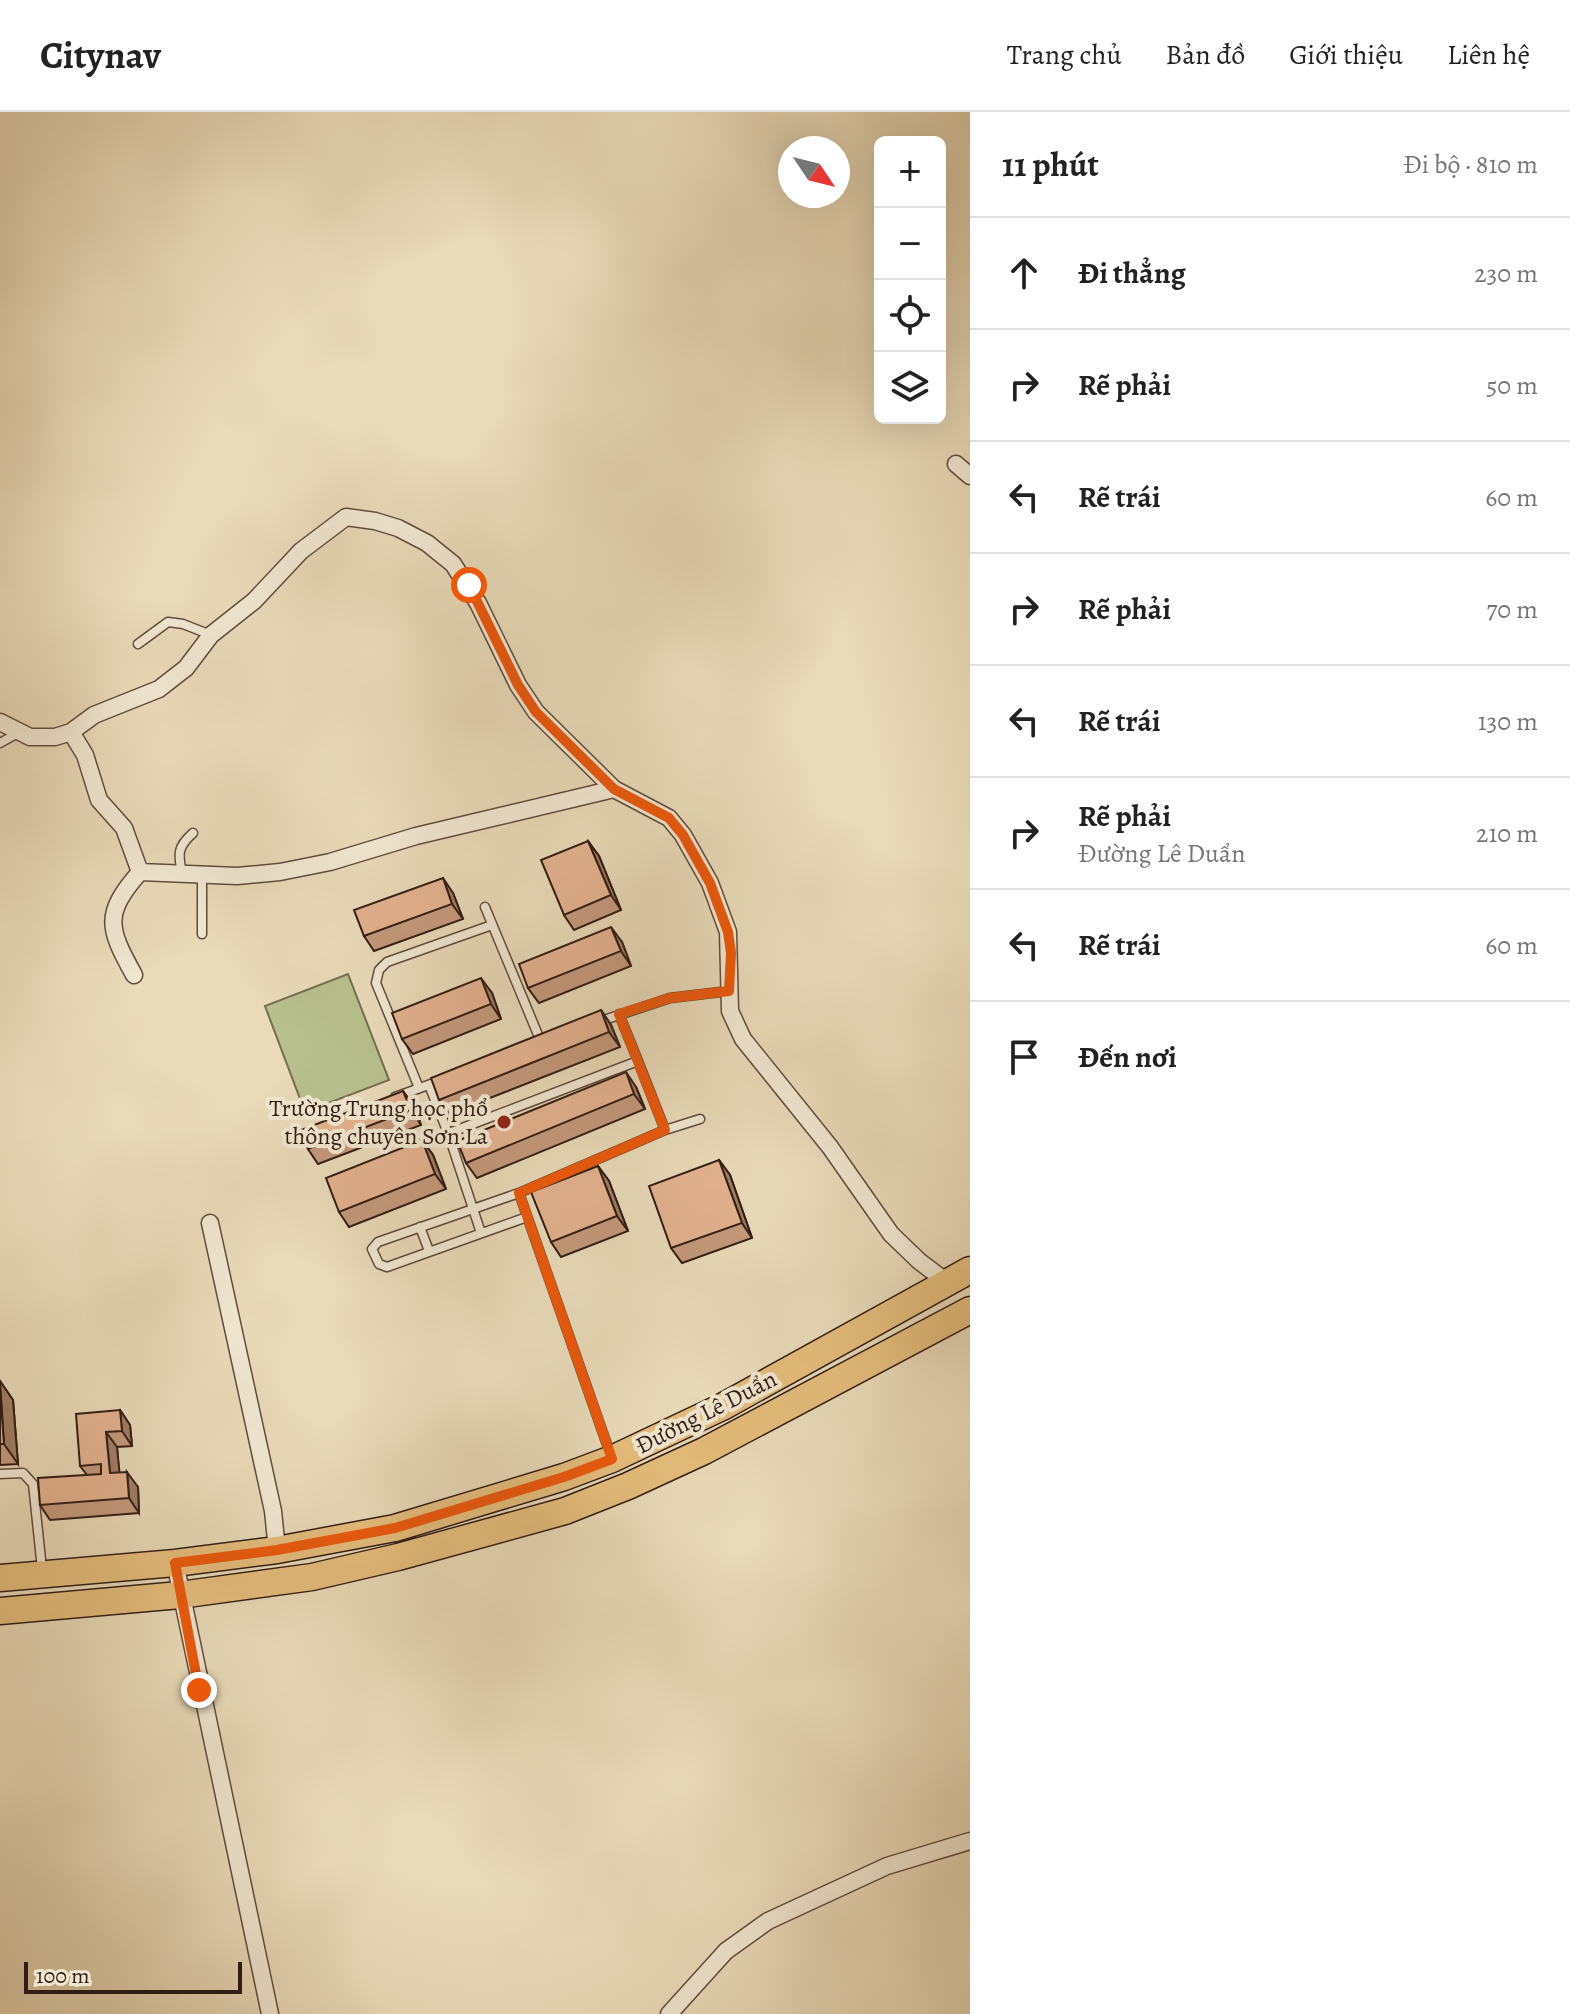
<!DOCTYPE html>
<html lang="vi">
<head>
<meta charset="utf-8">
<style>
  :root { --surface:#fff; --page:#f2f2f2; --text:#222; --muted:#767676; --line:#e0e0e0 }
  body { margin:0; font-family:Alegreya,serif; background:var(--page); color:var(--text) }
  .controls { position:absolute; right:24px; top:24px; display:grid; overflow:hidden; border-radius:12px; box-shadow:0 8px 32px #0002 }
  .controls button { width:72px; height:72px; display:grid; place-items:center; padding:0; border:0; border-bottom:2px solid var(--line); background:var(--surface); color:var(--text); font:40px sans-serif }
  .compass { position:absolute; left:778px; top:24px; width:72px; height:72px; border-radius:50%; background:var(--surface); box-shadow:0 8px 32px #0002; rotate:125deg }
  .scale { position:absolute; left:24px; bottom:20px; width:218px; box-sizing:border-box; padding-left:8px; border:4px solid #311d14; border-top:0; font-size:22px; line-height:28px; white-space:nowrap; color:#311d14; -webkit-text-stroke:6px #f1e7d1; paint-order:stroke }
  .stop { position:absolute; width:24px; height:24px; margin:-18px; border:6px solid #ea580c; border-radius:50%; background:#fff }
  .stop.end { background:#ea580c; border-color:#fff; box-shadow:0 2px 8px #0008 }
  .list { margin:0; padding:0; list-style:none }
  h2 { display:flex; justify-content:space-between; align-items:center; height:104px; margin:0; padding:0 32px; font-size:34px }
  h2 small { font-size:26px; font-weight:400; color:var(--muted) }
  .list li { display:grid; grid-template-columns:52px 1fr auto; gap:24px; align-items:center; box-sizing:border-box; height:112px; padding:0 32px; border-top:2px solid var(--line) }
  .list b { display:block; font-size:30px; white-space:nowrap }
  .list p { margin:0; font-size:26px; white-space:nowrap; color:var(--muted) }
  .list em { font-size:26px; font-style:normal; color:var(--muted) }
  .icon { flex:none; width:44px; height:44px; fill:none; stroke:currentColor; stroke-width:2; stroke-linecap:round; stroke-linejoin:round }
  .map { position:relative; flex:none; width:970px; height:1902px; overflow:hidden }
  header { display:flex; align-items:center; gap:48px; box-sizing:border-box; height:112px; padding:0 40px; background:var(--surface); border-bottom:2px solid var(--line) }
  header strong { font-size:38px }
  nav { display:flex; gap:44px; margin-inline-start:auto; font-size:28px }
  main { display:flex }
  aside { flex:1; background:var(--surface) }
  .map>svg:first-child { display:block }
  .green { fill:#b7c08e; stroke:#746e51; stroke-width:2 }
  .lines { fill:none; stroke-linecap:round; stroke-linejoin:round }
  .lane-casing { stroke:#5f4c3d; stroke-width:11 }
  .street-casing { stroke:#5f4c3d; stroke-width:19 }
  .primary-casing { stroke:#311d14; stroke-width:29 }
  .lane { stroke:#f1e7d1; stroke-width:8 }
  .street { stroke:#f1e7d1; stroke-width:16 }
  .primary { stroke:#e4bd7c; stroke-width:26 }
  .wall { fill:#c3997b; stroke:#311d14; stroke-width:2 }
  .shaded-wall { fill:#9f7d64; stroke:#311d14; stroke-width:2 }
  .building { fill:#e3b28f; stroke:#311d14; stroke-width:2 }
  .route { stroke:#ea580c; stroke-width:10 }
  .poi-dot { fill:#8f2418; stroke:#f1e7d1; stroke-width:3 }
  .labels { text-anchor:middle; stroke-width:8; stroke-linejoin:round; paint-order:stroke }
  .poi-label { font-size:24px; fill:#311d14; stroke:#f1e7d1; text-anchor:end }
  .street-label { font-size:24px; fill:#311d14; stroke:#f1e7d1 }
</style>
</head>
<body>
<header>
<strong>Citynav</strong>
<nav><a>Trang chủ</a><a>Bản đồ</a><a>Giới thiệu</a><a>Liên hệ</a></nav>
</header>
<main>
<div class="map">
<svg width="970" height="1902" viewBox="0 0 970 1902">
  <rect width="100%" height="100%" fill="#e9dab8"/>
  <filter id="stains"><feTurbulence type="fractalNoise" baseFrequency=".0025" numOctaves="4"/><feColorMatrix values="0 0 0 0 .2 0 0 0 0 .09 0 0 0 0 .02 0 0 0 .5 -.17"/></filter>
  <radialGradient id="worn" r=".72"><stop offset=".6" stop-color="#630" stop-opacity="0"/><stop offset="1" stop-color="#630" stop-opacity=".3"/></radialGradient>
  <path class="green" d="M348,862L389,968L305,1000L265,894Z"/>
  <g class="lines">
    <defs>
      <path id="lane" d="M138,532L168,510L183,512L211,523
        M0,631L18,621
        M182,762C178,742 177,735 193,721
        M485,795L541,930
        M202,822V764
        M619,902L638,949
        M598,910L670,886L729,879
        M429,973L448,1021L481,1121
        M419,976L376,871L379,858L387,850L492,813
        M395,985L442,968
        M415,1034L638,949L665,1018
        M519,1081L611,1344
        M527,1105L387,1155L379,1152L372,1137L378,1130L519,1081L665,1018L700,1007
        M420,1115L429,1139
        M0,1362L23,1361L33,1372L42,1457"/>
      <path id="street" d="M956,352L970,364
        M0,610L30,625H55L71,620L94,603L159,577L186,556L211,523L254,489L301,439L346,405L375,409L398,416L427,431L453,452L478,491L518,573L536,600L614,677L669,706L683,723L710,771L728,820L730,899L743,927L830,1035L891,1122L919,1149L948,1171
        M71,620L85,643L99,688L124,716L140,760
        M140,760L237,764L280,760L330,750L416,724L614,677
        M134,863C108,816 103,802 140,760
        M210,1111L273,1399L277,1438
        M175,1451L270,1902
        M669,1902L726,1839L768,1809L887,1754L970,1729"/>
      <path id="primary" d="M0,1466L175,1451L277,1438L395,1416L564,1365L612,1347L722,1295L970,1158
        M0,1499L180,1483L312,1465L398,1445L565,1399L628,1374L704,1339L970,1198"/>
    </defs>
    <use href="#lane" class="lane-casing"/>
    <use href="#street" class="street-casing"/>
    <use href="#primary" class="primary-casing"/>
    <use href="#lane" class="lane"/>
    <use href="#street" class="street"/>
    <use href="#primary" class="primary"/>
  </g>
  <path class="wall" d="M588,729L599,744L621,798L574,818L564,803Z
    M453,781L463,807L374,839L364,824Z
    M622,830L631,854L539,891L528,876Z
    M492,881L501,907L413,942L402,927Z
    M601,898L611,913L620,935L449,1002L439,988Z
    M636,975L645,997L477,1066L466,1051Z
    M403,979L414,994L421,1013L318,1052L308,1037Z
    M422,1028L433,1043L446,1077L349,1115L339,1100Z
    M719,1048L730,1063L752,1126L682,1151L671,1136Z
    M598,1054L609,1069L628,1119L561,1145L551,1130Z
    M0,1269L13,1288L18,1352L0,1353Z
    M120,1298L130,1313L132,1334L117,1335L119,1360L138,1375L139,1401L50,1408L40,1393L87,1363L80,1354Z"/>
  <path class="shaded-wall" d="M588,729L599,744L621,798L611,783Z
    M443,766L453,781L463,807L452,792Z
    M611,815L622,830L631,854L621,839Z
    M481,866L492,881L501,907L491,892Z
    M601,898L611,913L620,935L609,920Z
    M626,960L636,975L645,997L634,982Z
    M403,979L414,994L421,1013L411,998Z
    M422,1028L433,1043L446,1077L435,1062Z
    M719,1048L730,1063L752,1126L742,1111Z
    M598,1054L609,1069L628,1119L617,1104Z
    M0,1269L13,1288L18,1352L4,1332Z
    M120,1298L130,1313L132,1334L122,1319Z
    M106,1320L117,1335L121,1376L110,1361Z
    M127,1360L138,1375L139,1401L129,1386Z"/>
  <path class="building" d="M588,729L611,783L564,803L541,748Z
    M443,766L452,792L364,824L354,798Z
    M611,815L621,839L528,876L519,852Z
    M481,866L491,892L402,927L392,901Z
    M601,898L609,920L439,988L431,966Z
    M626,960L634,982L466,1051L457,1029Z
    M403,979L411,998L308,1037L301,1018Z
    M422,1028L435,1062L339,1100L326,1066Z
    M719,1048L742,1111L671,1136L649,1074Z
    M598,1054L617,1104L551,1130L531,1080Z
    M0,1278L4,1332H0Z
    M120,1298L122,1319L106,1320L110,1361L127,1360L129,1386L40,1393L38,1366L101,1362V1352L80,1354L76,1302Z"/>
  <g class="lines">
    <path class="route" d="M199,1578L175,1451L277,1438L395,1416L564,1365L612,1347L519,1081L665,1018L619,902L670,886L729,879L731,841L728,820L710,771L683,723L669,706L614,677L536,600L518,573L469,473"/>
  </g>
  <circle class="poi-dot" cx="504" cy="1010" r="8"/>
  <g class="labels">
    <g class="poi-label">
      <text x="488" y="1004">Trường Trung học phổ<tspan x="488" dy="28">thông chuyên Sơn La</tspan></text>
    </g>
    <g class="street-label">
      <text transform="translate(706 1300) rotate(-27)" y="8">Đường Lê Duẩn</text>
    </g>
  </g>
  <rect width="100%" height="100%" filter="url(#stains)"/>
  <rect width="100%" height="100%" fill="url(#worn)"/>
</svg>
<div class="controls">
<button>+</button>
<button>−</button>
<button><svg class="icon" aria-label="locate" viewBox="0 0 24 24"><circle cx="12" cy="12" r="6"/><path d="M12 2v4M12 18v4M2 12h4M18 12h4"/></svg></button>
<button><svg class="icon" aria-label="layers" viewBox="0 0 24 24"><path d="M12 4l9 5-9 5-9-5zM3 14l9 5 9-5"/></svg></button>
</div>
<svg class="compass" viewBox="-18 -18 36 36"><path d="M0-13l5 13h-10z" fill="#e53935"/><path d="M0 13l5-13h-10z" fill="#767676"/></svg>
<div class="scale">100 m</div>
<div class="stop" style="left:469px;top:473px"></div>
<div class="stop end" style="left:199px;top:1578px"></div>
</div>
<aside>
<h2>11 phút<small>Đi bộ · 810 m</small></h2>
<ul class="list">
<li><svg class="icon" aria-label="ahead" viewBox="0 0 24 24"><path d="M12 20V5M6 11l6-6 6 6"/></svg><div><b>Đi thẳng</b></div><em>230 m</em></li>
<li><svg class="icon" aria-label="right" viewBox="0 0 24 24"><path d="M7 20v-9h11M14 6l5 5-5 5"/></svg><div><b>Rẽ phải</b></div><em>50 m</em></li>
<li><svg class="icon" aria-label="left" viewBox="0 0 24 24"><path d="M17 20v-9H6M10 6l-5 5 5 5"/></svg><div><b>Rẽ trái</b></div><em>60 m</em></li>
<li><svg class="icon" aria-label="right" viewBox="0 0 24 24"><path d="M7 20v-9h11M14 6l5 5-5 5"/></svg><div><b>Rẽ phải</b></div><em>70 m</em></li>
<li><svg class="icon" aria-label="left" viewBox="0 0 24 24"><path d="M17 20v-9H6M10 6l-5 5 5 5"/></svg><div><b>Rẽ trái</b></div><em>130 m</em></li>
<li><svg class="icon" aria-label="right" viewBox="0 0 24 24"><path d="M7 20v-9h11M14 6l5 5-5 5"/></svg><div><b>Rẽ phải</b><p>Đường Lê Duẩn</p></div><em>210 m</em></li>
<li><svg class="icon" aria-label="left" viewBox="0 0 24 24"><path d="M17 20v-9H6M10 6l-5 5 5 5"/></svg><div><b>Rẽ trái</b></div><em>60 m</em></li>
<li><svg class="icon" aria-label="arrive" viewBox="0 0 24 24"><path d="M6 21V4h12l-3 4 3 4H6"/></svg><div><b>Đến nơi</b></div></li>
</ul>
</aside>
</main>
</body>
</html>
